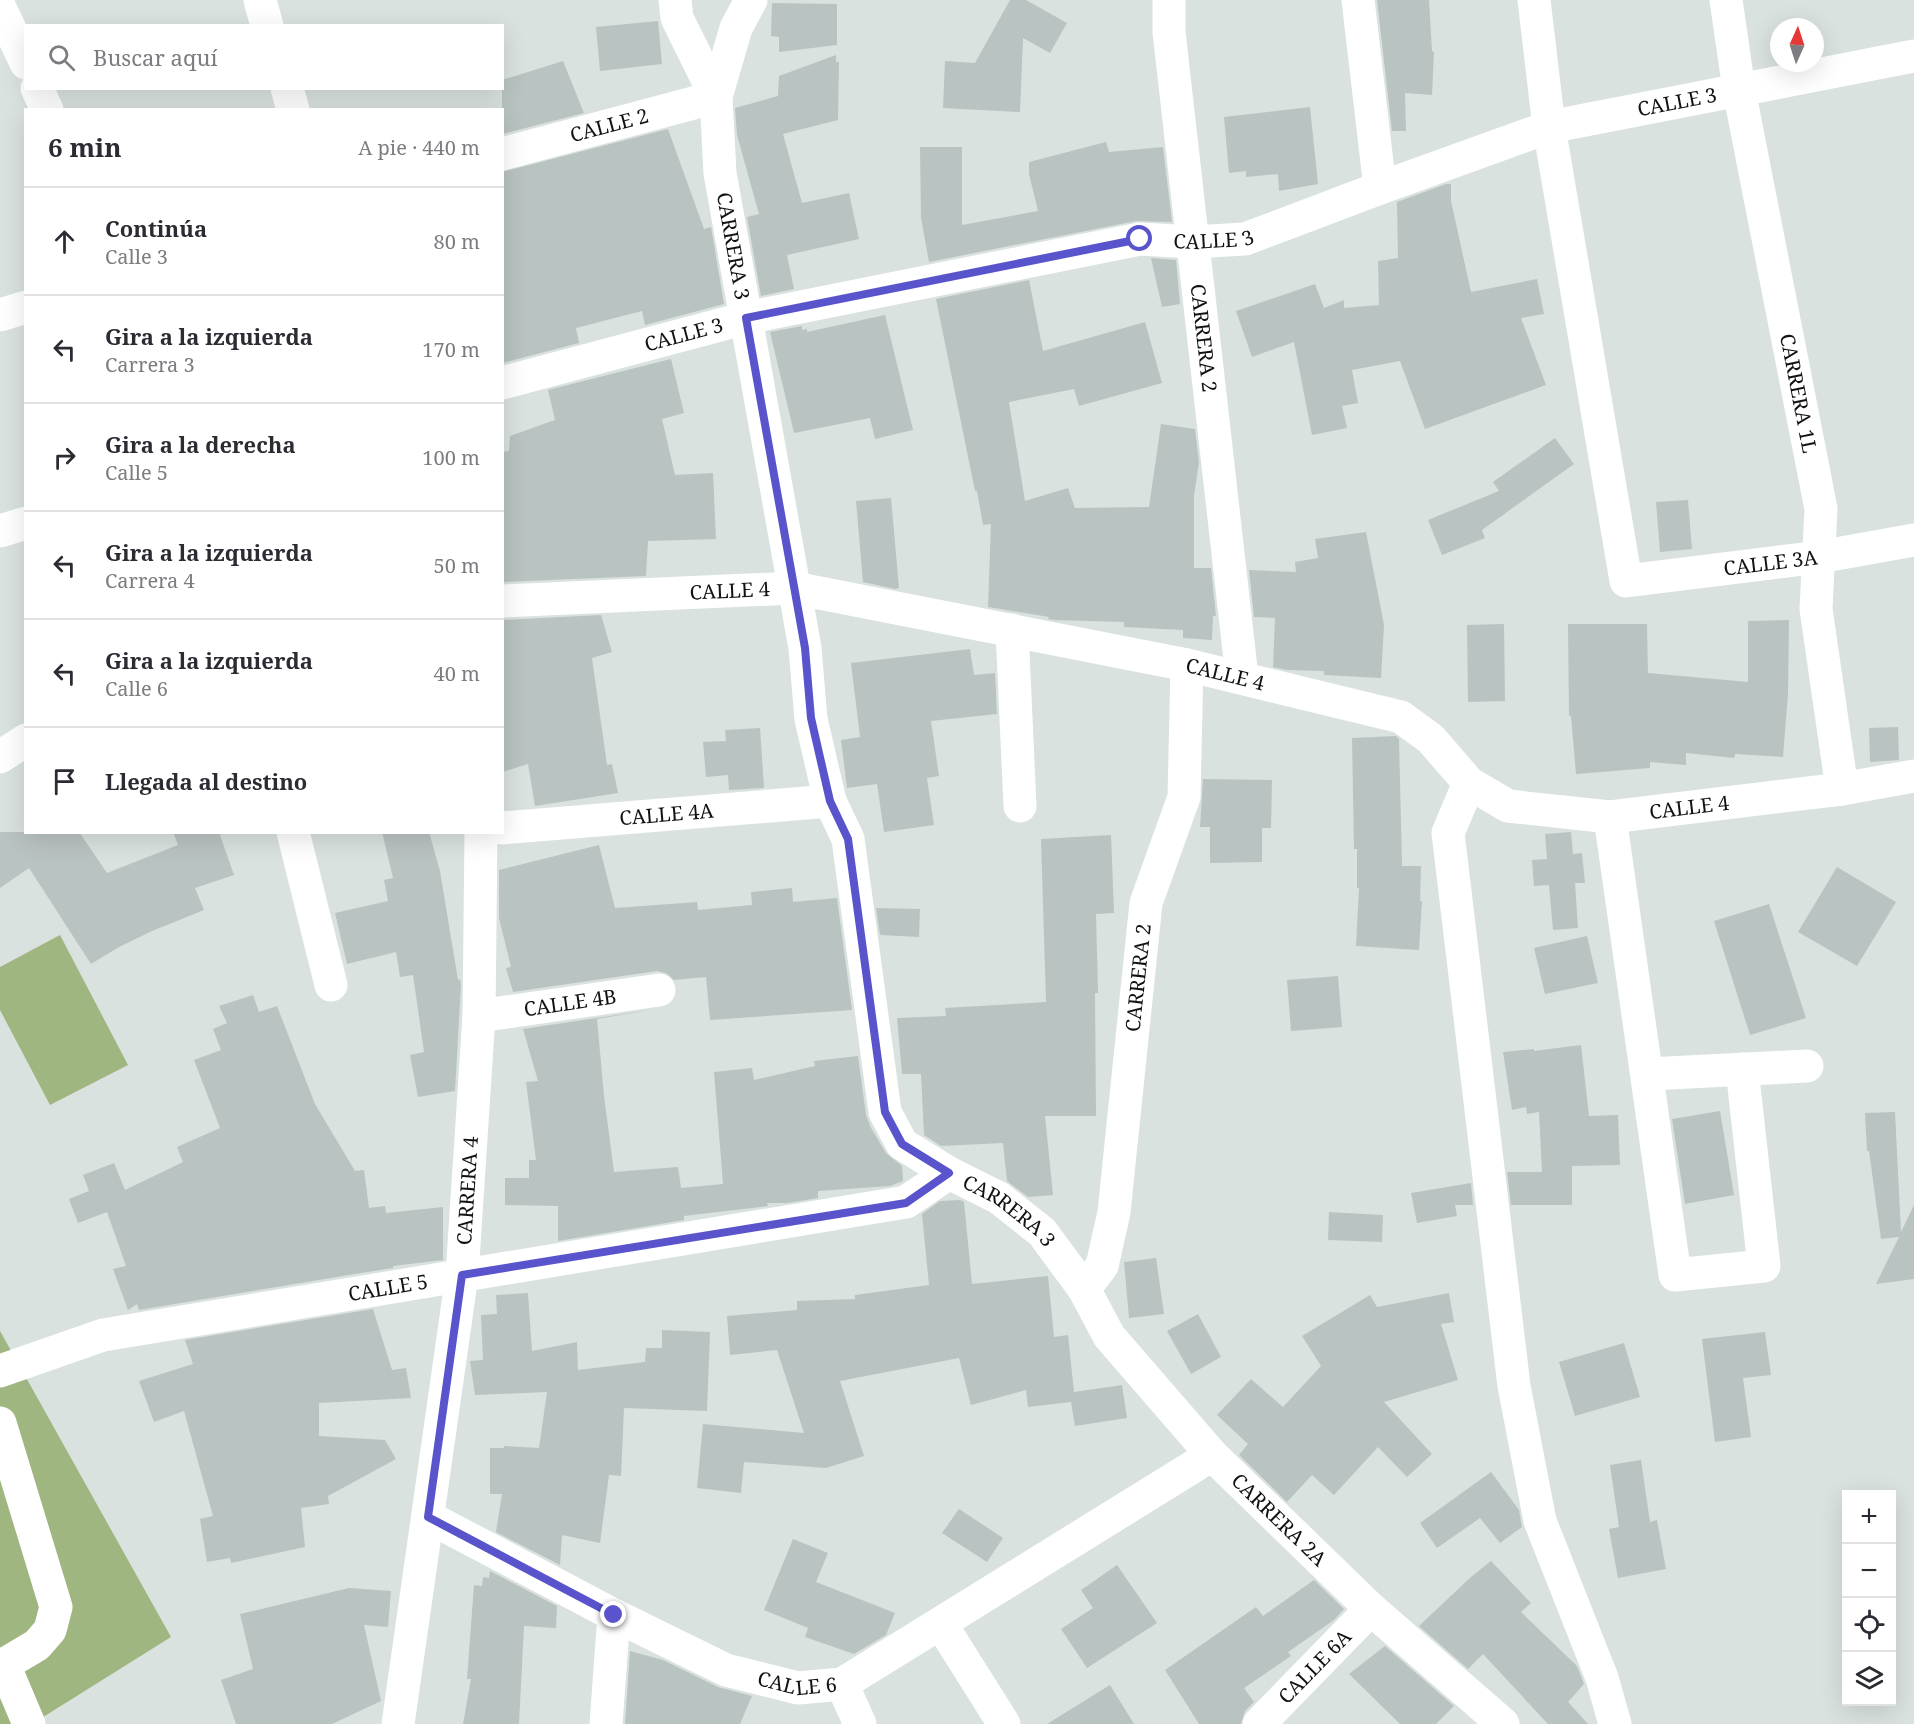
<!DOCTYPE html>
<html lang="es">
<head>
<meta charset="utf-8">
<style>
  :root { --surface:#fff; --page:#f7f7f7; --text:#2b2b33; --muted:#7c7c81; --line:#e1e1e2 }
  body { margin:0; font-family:"Noto Serif",serif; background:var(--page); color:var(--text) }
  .controls { position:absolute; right:18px; bottom:18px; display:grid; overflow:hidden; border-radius:0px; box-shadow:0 6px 24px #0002 }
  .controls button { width:54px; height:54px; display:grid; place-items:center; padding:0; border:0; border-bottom:2px solid var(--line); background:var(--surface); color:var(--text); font:30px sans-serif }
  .compass { position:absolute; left:1770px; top:18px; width:54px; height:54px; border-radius:50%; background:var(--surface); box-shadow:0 6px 24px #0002; rotate:3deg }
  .stop { position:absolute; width:18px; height:18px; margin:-14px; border:4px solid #5a54cc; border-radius:50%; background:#fff }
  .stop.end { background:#5a54cc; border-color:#fff; box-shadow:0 2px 6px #0008 }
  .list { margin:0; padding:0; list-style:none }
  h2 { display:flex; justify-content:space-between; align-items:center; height:78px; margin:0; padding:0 24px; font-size:26px }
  h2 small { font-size:20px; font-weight:400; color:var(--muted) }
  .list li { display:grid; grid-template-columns:39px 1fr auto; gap:18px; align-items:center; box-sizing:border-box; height:108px; padding:0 24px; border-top:2px solid var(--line) }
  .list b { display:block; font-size:22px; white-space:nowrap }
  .list p { margin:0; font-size:20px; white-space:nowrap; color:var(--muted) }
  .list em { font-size:20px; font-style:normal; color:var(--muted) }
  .icon { flex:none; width:33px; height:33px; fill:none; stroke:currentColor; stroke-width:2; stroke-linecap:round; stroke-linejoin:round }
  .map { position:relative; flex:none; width:1914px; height:1724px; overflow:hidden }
  .search { position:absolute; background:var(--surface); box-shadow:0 6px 24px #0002; left:24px; top:24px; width:480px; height:66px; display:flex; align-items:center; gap:15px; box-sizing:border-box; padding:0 21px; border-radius:0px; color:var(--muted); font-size:22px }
  .panel { position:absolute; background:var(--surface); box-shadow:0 6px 24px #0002; left:24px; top:108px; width:480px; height:726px; border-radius:0px }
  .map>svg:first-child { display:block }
  .green { fill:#a0b680 }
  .building { fill:#b9c3c2 }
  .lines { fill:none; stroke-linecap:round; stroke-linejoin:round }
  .minor { stroke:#fff; stroke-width:33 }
  .route { stroke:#5a54cc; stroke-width:8 }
  .labels { text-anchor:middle; stroke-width:5; stroke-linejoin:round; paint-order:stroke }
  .street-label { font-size:20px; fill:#101312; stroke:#e6efec }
</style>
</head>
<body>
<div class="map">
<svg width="1914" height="1724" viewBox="0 0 1914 1724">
  <rect width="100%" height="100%" fill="#d9e2de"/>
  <path class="green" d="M60,935L128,1065L50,1105L0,1010V967Z
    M0,1331L171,1637L32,1724H0Z"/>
  <path class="building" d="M1010,0H1026L1067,23L1050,53L1023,38L1020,112L943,108L945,61L975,63Z
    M1377,0H1429L1432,51L1434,52L1432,95L1405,93L1406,131H1392Z
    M772,3L837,4V45L779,52V37L771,36Z
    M658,21L662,64L600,71L596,27Z
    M836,55V62H839L838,120L783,134L802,203L849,193L859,239L787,255L794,289L761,296L747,217L759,214L737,135L735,108L778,96L779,76Z
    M563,61L584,113L502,134V80Z
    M1310,107L1318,184L1279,191L1278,174L1246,177V171L1229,173L1224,117Z
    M668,129L704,229L711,227L724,304L645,325L642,311L576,328L579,343L502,363V172Z
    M1106,142L1109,152L1163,147L1172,222L1136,221L929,262L921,218L920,147H962V225L1038,211L1029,174V162Z
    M1446,184H1451V201L1471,292L1537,279L1544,314L1521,318L1546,385L1425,429L1400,361L1352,370L1358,403L1342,406L1347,428L1312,435L1294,342L1252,357L1236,311L1315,284L1324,308L1344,300V308L1379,305L1378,261L1398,258L1397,202Z
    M1151,258L1176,260L1180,304L1162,307Z
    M1029,280L1043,351L1145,322L1162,383L1079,406L1074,389L1009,402L1025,501L1068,488L1075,508L1149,507L1161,424L1195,429L1199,462L1194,496V568H1211L1216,616H1213L1212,640L1183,638V630L1124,627V622L1054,620L1048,619L1049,617L988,607L991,524L983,525L977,491H975L936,299Z
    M885,315L913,430L875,439L870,418L794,433L770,332L802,326V330L807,329V332Z
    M671,359L684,413L662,419L675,475L713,473L716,539L648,541L646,576L502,582V452L509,451L510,436L555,420L548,390Z
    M1555,438L1574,464L1482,530L1485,538L1442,555L1428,520L1499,491L1493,482Z
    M891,498L899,588L895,589L863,582L856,501Z
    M1688,500L1692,549L1660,552L1656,502Z
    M1366,532L1384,625L1381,678L1324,675V671L1287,670L1273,667L1275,618L1254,617L1249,570L1296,572L1295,562L1318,558L1315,539Z
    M601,615L612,652L592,658L607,765L612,764L618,793L535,806L528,764L502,772V620Z
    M1789,620L1788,694L1783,757L1735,754L1734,758L1686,753V765L1650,762V768L1576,774L1571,716H1569L1568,624H1647L1648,673L1748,682V621Z
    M1504,624L1505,701L1468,702L1467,625Z
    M970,649L974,675L995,673L997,714L931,721L939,776L927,778L934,825L884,832L877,784L847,788L841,740L860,737L851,663Z
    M1898,727L1899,760L1870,762L1869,728Z
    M760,728L764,788L729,790L728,775L706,777L703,742L726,741L725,730Z
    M1396,736L1399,739L1402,866H1421L1420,901H1422L1419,950L1356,946L1359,888H1357V849H1354L1352,738Z
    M1203,779L1272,780L1271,828H1262V862L1210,863V827H1200Z
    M0,832H79L107,873L178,845L173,832H219L234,875L195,888L204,910L152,931L119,947L91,964L29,868L0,888Z
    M382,832H429L440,871L458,980L460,979L461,985L455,1091L418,1097L410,1055L424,1052L413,975L400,977L396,952L347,964L335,913L388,901L384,880L393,878Z
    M1571,832L1573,854L1582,853L1585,883H1575L1578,928L1553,930L1549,885L1534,886L1532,860L1547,859L1545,834Z
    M1111,835L1114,913L1096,914L1098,993H1095L1096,1116H1045L1053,1195L1028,1197L1007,1181L1003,1143L941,1146L924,1135L921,1074H902L897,1018L946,1016L945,1008L1046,1002L1041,839Z
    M599,845L615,908L697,902L698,910L752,905L751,892L792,888L793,902L837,898L852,1010L710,1020L706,977L674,980L666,973L657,971L513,992L506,968L511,967L499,918V870Z
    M1837,867L1896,902L1857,966L1798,932Z
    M1769,904L1806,1018L1750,1035L1714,921Z
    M876,908L920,909L919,937L880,935Z
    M1587,936L1598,983L1545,994L1534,948Z
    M1338,976L1342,1027L1291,1031L1287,980Z
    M253,995L259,1012L277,1006L315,1104L355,1171L364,1170L369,1208L385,1206L386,1213L443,1207V1260L393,1266V1268L361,1273L139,1310L137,1304L128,1310L113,1269L126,1266L107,1212L78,1223L69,1199L89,1191L83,1175L114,1163L125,1190L183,1162L177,1147L220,1128L194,1060L221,1050L213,1029L227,1023L219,1006Z
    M657,1009L597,1019L604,1096L614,1172L678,1167L681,1188L723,1184L714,1072L752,1068L754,1080L815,1066L814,1061L858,1056L866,1115L871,1128L886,1153L902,1166L903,1181L890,1186L818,1191V1198L788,1203H767L768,1206L752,1208L684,1216V1220L558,1241V1206L505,1205V1178H529V1160H536L526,1082L538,1081L523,1029Z
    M1581,1045L1589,1116L1618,1115L1620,1165L1572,1166V1205H1511L1507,1172H1542L1539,1112L1527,1114L1526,1107L1512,1110L1503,1052L1534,1049V1051Z
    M1720,1111L1734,1195L1685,1204L1672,1119Z
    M1895,1112L1901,1232L1914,1205V1279L1876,1284L1899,1237L1881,1239L1869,1151H1867L1865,1113Z
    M1471,1183L1473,1205H1455L1457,1216L1417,1223L1411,1193Z
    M960,1200L964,1202L972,1284L1048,1276L1054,1337L1068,1335L1074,1392L1122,1385L1127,1418L1075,1426L1071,1402L1028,1407L1026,1390L971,1405L959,1358L840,1381L864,1456L826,1468L744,1462L741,1493L697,1488L703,1424L804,1433L777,1350L730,1355L727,1316L797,1310V1301L855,1299V1295L929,1285L922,1214L940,1201Z
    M1329,1212L1383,1215L1382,1242L1328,1240Z
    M1156,1258L1164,1314L1129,1318L1124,1262Z
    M528,1293L532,1351L577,1342L578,1370L645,1362L646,1348H662V1330L710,1332L707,1411L624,1408L621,1476L609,1475L600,1543L562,1535L560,1565L496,1532L502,1494H490V1448H504V1446L539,1448L547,1392L475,1395L470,1361L483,1360L481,1315L497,1314L496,1295Z
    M1449,1293L1454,1322L1441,1324L1458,1380L1384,1402L1432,1454L1407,1477L1378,1447L1334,1495L1312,1475L1287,1502L1239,1455L1248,1444L1217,1415L1251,1379L1283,1407L1321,1366L1302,1336L1370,1295L1377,1307Z
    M373,1309L392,1370L406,1368L411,1398L319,1403V1436L385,1440L396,1459L328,1496L329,1504L301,1508L305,1547L231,1563L230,1558L207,1562L200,1519L213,1516L184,1411L154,1422L139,1381L193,1364L185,1340Z
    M1198,1314L1221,1357L1191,1374L1167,1331Z
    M1765,1332L1771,1375L1743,1378L1751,1437L1715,1442L1702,1339Z
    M1624,1343L1640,1397L1575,1416L1559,1362Z
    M1641,1460L1650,1522L1657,1520L1666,1569L1618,1578L1609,1529L1619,1527L1610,1465Z
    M1491,1472L1519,1510L1522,1527L1500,1543L1480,1518L1437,1548L1420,1523Z
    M959,1509L1003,1538L987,1562L942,1533Z
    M793,1539L828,1553L816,1582L895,1613L886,1635L854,1654L805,1637L808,1628L764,1610Z
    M1491,1561L1531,1603L1521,1612L1577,1666L1584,1684L1568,1702L1588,1724H1548L1483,1654L1468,1669L1419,1626L1471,1577Z
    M1117,1565L1157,1623L1087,1668L1061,1629L1093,1608L1081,1590Z
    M490,1571L557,1606L556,1628L524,1626L519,1724H463L471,1679H467L474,1585L482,1586L483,1577L489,1578Z
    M1314,1580L1344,1609L1334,1620L1288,1652L1291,1656L1244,1688L1254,1702L1245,1711L1241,1724H1199L1165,1670L1256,1607L1263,1616Z
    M349,1588L391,1591L388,1627L364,1625L381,1701L332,1724H236L221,1680L253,1669L240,1614Z
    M1385,1646L1454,1706L1436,1724H1400L1349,1674Z
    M630,1651L663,1660L718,1687L752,1696L740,1724H625Z
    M1110,1685L1134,1724H1047Z"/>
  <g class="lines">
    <g class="minor">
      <path d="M260,0L267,26"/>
      <path id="s1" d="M751,0L736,28L716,97L720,173L805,648L811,719L830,801L848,839L885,1112L902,1144L949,1173L999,1198L1042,1232L1084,1289L1109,1336L1212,1455L1371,1609L1503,1724"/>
      <path id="s2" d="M1169,0V32L1242,677"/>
      <path d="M1358,0L1380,188"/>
      <path id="s3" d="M1534,0L1549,127L1626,581L1819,557L1914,540"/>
      <path id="s4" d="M1726,0L1739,90L1821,509L1816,609L1842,789"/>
      <path d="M0,8L26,63"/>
      <path d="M37,88L47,110"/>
      <path d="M287,88L293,110"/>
      <path id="s5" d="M502,154L716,97L677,18L675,0"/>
      <path d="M0,315L26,307"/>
      <path id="s6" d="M502,383L746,318L1140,239L1193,242L1245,239L1380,188L1549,127L1914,56"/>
      <path d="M0,531L26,523"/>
      <path id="s7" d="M502,601L794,588L1187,665L1401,717L1431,739L1469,783L1508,806L1610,817L1842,789L1914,776"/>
      <path d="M1012,630L1020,806"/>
      <path d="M0,757L26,740"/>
      <path d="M1469,783L1448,833L1514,1386L1540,1521L1602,1678L1615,1724"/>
      <path d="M1610,817L1675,1275L1764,1266L1742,1069"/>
      <path id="s8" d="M502,828L830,801"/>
      <path d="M293,832L331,985"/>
      <path id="s9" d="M479,1016L659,990"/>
      <path d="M1648,1074L1807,1066"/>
      <path id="s10" d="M1084,1289L1102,1266L1114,1212L1146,903L1184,797L1187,665"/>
      <path id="s11" d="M0,1371L103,1335L906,1202L949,1173"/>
      <path d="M0,1423L56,1607L50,1630L37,1645L0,1667"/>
      <path id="s12" d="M428,1517L614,1615L726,1670L798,1688L842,1684L1212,1455"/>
      <path d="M941,1624L1004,1724"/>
      <path d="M4,1665L29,1724"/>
      <path d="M842,1684L860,1724"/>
      <path id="s13" d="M398,1724L462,1275L479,1016L481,832"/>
      <path d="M606,1724L614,1615"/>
      <path id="s14" d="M1259,1724L1371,1609"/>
    </g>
  </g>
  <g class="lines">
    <path class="route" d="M614,1615L428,1517L462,1275L906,1203L949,1173L902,1144L885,1112L848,839L830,801L811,718L805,648L746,318L1140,239"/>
  </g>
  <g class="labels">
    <g class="street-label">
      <text dy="7" stroke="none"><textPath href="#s6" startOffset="1214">CALLE 3</textPath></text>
      <text dy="7" stroke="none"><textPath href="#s5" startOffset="111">CALLE 2</textPath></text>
      <text dy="7" stroke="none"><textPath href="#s6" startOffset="728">CALLE 3</textPath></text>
      <text dy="7" stroke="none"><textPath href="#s1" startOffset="254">CARRERA 3</textPath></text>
      <text dy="7" stroke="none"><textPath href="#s6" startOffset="188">CALLE 3</textPath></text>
      <text dy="7" stroke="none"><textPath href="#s2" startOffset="340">CARRERA 2</textPath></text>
      <text dy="7" stroke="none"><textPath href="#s4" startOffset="400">CARRERA 1L</textPath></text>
      <text dy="7" stroke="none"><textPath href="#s3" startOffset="734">CALLE 3A</textPath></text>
      <text dy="7" stroke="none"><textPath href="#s7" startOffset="228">CALLE 4</textPath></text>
      <text dy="7" stroke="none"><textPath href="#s7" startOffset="732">CALLE 4</textPath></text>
      <text dy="7" stroke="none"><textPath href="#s7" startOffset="1236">CALLE 4</textPath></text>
      <text dy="7" stroke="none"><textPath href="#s8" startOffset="165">CALLE 4A</textPath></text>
      <text dy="7" stroke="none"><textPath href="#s10" startOffset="320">CARRERA 2</textPath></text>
      <text dy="7" stroke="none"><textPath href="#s9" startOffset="92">CALLE 4B</textPath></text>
      <text dy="7" stroke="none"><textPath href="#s13" startOffset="538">CARRERA 4</textPath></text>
      <text dy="7" stroke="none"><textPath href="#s1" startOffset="1298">CARRERA 3</textPath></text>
      <text dy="7" stroke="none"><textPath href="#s11" startOffset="398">CALLE 5</textPath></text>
      <text dy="7" stroke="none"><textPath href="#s1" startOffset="1712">CARRERA 2A</textPath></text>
      <text dy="7" stroke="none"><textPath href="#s14" startOffset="80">CALLE 6A</textPath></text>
      <text dy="7" stroke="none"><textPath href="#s12" startOffset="408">CALLE 6</textPath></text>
    </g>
  </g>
</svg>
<div class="controls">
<button>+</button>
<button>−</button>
<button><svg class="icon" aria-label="locate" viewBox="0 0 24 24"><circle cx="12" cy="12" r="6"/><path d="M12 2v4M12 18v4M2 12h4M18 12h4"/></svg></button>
<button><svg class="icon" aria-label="layers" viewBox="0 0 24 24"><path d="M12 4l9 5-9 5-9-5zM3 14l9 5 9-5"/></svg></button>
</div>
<svg class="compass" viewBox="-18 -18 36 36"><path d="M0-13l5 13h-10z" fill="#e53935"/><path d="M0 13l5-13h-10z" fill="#7c7c81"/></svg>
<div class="stop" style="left:1140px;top:239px"></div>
<div class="stop end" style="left:614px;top:1615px"></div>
<div class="search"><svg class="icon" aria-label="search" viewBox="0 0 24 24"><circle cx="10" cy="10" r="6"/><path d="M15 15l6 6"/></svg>Buscar aquí</div>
<section class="panel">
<h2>6 min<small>A pie · 440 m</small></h2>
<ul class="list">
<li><svg class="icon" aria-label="ahead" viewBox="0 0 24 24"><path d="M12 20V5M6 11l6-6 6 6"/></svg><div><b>Continúa</b><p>Calle 3</p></div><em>80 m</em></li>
<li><svg class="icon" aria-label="left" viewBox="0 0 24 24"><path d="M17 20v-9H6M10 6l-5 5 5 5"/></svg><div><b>Gira a la izquierda</b><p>Carrera 3</p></div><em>170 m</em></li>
<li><svg class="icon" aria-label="right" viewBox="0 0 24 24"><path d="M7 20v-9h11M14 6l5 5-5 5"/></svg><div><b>Gira a la derecha</b><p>Calle 5</p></div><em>100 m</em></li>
<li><svg class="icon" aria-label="left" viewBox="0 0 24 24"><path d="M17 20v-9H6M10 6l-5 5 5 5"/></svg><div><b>Gira a la izquierda</b><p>Carrera 4</p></div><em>50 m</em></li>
<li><svg class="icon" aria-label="left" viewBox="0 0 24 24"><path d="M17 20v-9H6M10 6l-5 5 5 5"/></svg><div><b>Gira a la izquierda</b><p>Calle 6</p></div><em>40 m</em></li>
<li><svg class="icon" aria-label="arrive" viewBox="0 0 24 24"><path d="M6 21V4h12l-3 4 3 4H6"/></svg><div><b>Llegada al destino</b></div></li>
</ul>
</section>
</div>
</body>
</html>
